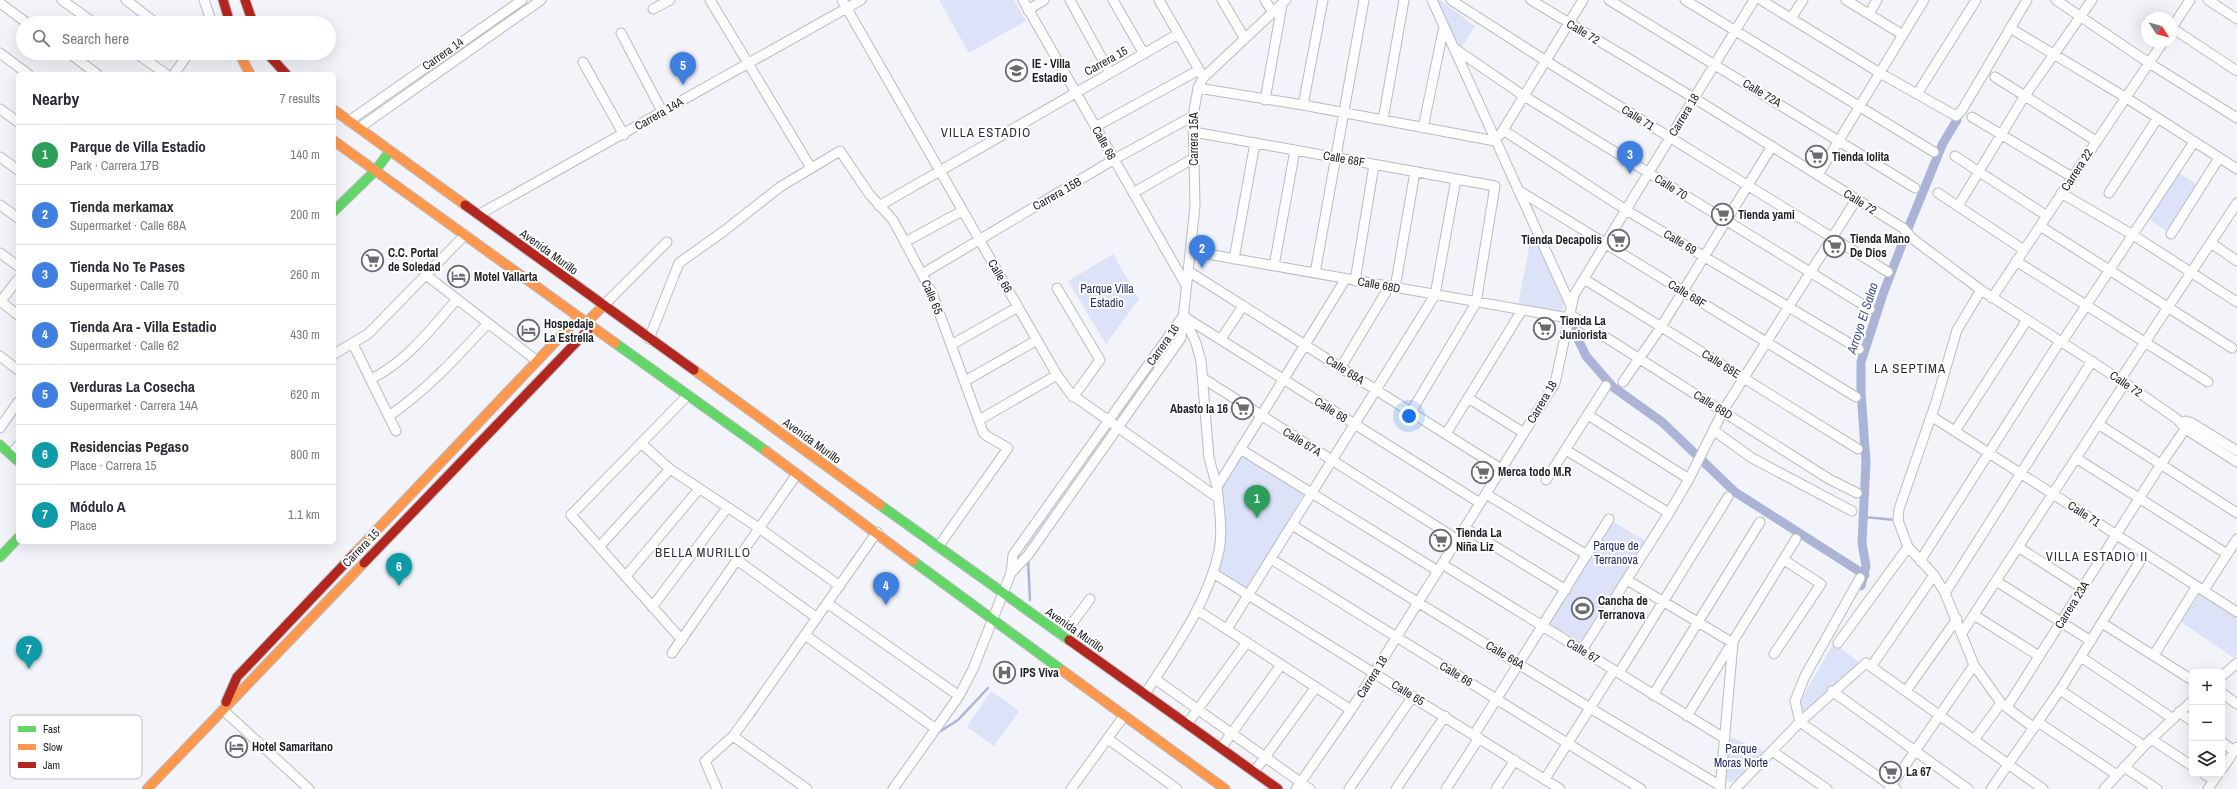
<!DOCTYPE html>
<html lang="en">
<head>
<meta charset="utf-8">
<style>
  :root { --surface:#fff; --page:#f2f2f3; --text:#2b2b33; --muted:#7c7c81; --line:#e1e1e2; --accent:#0b8043 }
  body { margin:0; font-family:"Archivo Narrow",sans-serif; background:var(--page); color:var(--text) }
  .controls { position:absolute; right:12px; bottom:12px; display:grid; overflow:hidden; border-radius:6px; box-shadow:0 4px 16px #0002 }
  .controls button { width:36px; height:36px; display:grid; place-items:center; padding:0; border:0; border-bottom:1px solid var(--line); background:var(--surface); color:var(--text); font:20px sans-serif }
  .compass { position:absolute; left:2141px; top:12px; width:36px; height:36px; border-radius:50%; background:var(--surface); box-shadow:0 4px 16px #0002; rotate:126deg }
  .you { position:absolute; left:1409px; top:416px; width:14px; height:14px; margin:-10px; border:3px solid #fff; border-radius:50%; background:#1a73e8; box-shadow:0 0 0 6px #1a73e833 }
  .badge { display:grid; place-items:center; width:26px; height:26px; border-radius:50%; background:var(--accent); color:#fff; font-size:13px; font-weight:700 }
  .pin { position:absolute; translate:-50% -33px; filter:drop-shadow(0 1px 2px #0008) }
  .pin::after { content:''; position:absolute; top:21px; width:14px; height:12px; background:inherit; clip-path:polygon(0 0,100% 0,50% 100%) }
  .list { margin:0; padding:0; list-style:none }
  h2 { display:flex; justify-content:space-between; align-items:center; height:52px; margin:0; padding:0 16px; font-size:17px }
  h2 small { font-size:13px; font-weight:400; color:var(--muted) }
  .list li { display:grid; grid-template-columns:26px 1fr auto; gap:12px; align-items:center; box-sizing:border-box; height:60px; padding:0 16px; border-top:1px solid var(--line) }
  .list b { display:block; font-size:15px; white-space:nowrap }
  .list p { margin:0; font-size:13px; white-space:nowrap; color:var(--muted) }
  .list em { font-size:13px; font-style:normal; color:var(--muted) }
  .icon { flex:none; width:22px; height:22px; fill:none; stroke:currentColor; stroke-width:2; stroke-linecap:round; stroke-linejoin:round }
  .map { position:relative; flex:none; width:2237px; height:789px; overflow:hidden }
  .search { position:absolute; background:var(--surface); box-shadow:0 4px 16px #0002; left:16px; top:16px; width:320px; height:44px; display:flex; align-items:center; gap:10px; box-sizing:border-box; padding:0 14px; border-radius:22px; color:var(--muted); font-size:15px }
  .panel { position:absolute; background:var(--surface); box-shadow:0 4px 16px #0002; left:16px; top:72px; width:320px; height:472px; border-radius:6px }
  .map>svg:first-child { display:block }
  .green { fill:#dce2f8 }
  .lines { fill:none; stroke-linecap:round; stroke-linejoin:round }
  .stream { stroke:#abb4d7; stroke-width:2.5 }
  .canal { stroke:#abb4d7; stroke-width:9 }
  .street-casing { stroke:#babcc1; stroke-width:11 }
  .fast-casing { stroke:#babcc1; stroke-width:11 }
  .slow-casing { stroke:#babcc1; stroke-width:11 }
  .jam-casing { stroke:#babcc1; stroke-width:11 }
  .street { stroke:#fdfdfe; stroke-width:9 }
  .fast { stroke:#63d668; stroke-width:9 }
  .slow { stroke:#ff974d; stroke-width:9 }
  .jam { stroke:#b3261e; stroke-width:9 }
  .labels { text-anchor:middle; stroke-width:4; stroke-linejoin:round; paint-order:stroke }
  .street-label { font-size:12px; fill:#1f2126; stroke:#fff }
  .poi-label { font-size:12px; font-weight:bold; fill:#1f2126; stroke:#fff; text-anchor:start }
  .park-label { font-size:12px; fill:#252d67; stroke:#fff }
  .neighbourhood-label { font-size:13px; letter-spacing:1px; fill:#2b2e39; stroke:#fff }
  .water-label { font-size:13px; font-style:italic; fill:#414d89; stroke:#fff }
  .key { fill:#fff; stroke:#bcbcbe; stroke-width:1 }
  .key-label { font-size:11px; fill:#1f2126 }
</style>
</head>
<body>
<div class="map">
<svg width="2237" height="789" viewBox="0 0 2237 789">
  <rect width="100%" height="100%" fill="#f2f4fa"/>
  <path class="green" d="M939,0H1014L1026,21L969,53Z
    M1435,0H1440L1475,26L1460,50Z
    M2179,173L2200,187L2171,234L2149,219Z
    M1532,232L1564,304L1562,312L1518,305Z
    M1113,254L1139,299L1106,344L1068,281Z
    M1174,334L1178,335L1028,546L1026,545Z
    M1243,452L1306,490L1248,590L1217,571L1220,487Z
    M1609,519L1650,544L1582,650L1543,626Z
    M2200,593L2237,618V654L2234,658L2181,622Z
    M1834,643L1860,663L1804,711L1800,701Z
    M991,691L1019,711L994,746L967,727Z
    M1728,736L1764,751L1737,781L1728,782L1725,778Z"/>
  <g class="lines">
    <path class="stream" d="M1864,517L1895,520
      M1028,559L1030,600
      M936,734L958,720L988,688"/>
    <path class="canal" d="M1568,318L1586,356L1613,387L1662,422L1735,492L1865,575
      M1861,586L1866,566L1862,543L1866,462L1861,392V362L1883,294L1909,226L1943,143L1957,120"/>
    <defs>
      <path id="street" d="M62,0L94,23
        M126,0L156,23
        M204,0L212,23
        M710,0L811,168
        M842,0L1057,375L1071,394L1218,498
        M1023,0L1186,285
        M1070,0L1110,73
        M1113,0L1144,54
        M1159,0L1202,75
        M1222,0L1245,39
        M1265,0L1273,13
        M1432,0L1571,306
        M1451,0L1546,61L1888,272
        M1531,0L1694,98L1903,228L1913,239L1981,290L2125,383L2177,419L2187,430L2237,462
        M1609,0L1915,188
        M1685,0L1934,152
        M1761,0L1880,73L1956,116L1962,110L2027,0
        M1846,0L1903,35
        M2056,0L2149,63L2237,118
        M2208,0L2237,19
        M0,3L27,23
        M653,9L670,0
        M1028,10L1044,0
        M1869,14L1877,0
        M1791,18L1803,0
        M2010,28L2125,97L2237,169
        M2172,28L2237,71
        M2171,29L2190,0
        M621,33L663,113
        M1454,48L1524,96L1870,309
        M0,53L28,74
        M69,53L97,74
        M136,53L166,74
        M583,62L624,135
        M174,74L189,53
        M1995,77L2096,141
        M1198,88L1303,105L1495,141
        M1917,94L1976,0
        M1265,100L1282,5
        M1303,105L1323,0
        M0,109L18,122
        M1972,117L2072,177
        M1383,120L1404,0
        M349,121L522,0
        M1095,127L1199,70
        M359,128L541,0
        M1423,128L1444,26
        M1503,130L1626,210L1859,349
        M1194,132L1495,186L1476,303L1411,412
        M1500,135L1583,0
        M1955,156L2047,216
        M0,157L18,170
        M1818,175L1924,0
        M1518,190L1856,397
        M1133,193L1194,158
        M1938,193L2024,250
        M2061,193L2133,235L2237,302
        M2109,193L2157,119
        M0,205L18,218
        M879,206L1178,34
        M1958,206L2024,97L2092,0
        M478,215L861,0
        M2040,226L2232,348
        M2171,234L2219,158
        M905,242L962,211
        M2211,243L2237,261
        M1191,251L1568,318
        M0,253L18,266
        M1234,259L1255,143
        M2016,261L2208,382
        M1274,266L1295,150
        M1188,271L1501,469
        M1315,273L1364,0
        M922,274L1113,160L1193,116
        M426,275L537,361
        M1584,279L1858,449
        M1355,281L1374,165
        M1057,288L1100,360L1073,397
        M1395,288L1415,172
        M1981,290L1957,330L1936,402L1899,509L1898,520L1908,547L1934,575L1945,593L1974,665L2001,703L2034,728
        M1992,298L2163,42
        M0,301L18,315
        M1,301L18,279
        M603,306L667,242
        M1569,314L1829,479L1857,493
        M1183,316L1480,503
        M1185,319L1196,343L1201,361L1209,458L1217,487
        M649,339L679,263L724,231L780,187L840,151L870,195L893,220L932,293L983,432L987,436L1008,448L938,547
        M1221,339L1243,306
        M2062,342L2194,142
        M353,344L396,431
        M951,345L1018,307
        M334,354L368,334L465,235
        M0,356L18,370
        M1341,367L1389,287
        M371,379C406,362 432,328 457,299
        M1204,379L1458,540
        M2120,380L2237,203
        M965,381L1037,340
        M1623,382L1661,327L1772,146
        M1468,398L1524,433
        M1588,415L1689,479
        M389,416C427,390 457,357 488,323
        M1931,416L2237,612
        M979,420L1057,375
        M2185,421L2192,423L2237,451
        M2098,424L2237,513
        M0,428L18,402
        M1713,430L1752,458L1852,511
        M1955,431L2027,320
        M1446,434L1522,310
        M641,443L670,469L759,528L840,586
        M1240,449L1438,571
        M1566,450L1669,513
        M11,454L18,446
        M2076,458L2227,554
        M1546,480L1606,386
        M1486,494L1587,555
        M1292,525L1590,708L1719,785
        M1465,528L1566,590
        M599,547L670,469
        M2018,547L2082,588
        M1271,559L1641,789
        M737,560L817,618
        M1920,561L2060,341
        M1442,564L1724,738
        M1011,573L1028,555L1181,338L1195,206L1193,116L1198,88L1203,78L1286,0
        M1213,573L1560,789
        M626,576L699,489
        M1860,578L1805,676L1795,701L1800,722L1896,789
        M1627,580L1733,643L1720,789
        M1996,581L2091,641
        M2204,590L2237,539
        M1945,593L2092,361
        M827,603L959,696
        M652,607L727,508
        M1197,610L1351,710
        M1974,615L2039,656
        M2102,623L2192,680
        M1227,629L1435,295L1456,179
        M1962,633L2125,383
        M805,635L936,729
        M1063,636L1090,599
        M682,640L571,515L688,395
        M1838,643L1908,547
        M1582,650L1669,513L1689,479L1723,411L1856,200
        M672,653L797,474
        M1774,654L1821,584L1784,560
        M2154,655L2197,586
        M2081,657L2172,718
        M1871,667L1934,575
        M1619,673L1728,497
        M2222,676L2237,663
        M1155,679L1310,789
        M2060,690L2144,746
        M1832,691L1968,789
        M1906,691L1957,619
        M2222,693L2237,704
        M1145,694C1174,649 1207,605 1219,551C1223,530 1219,507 1217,487L1345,280
        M1653,695L1760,522
        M2007,707L2161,464L2190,422
        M223,710L309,789
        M2179,712L2192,721
        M1687,716L1796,539
        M2038,722L2117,775
        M1187,724L1247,642
        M1474,735L1609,519
        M733,736L807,789
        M1108,739L1177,789
        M2151,739L2192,766
        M1974,740L2001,703
        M2222,742L2234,751
        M1221,748L1281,665
        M1772,751L1827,789
        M2124,767L2157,789
        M2222,769L2237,747
        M1254,772L1316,687
        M2204,774L2214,780
        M1545,779L1614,670
        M717,789L705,761L733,736L750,713L877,532
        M893,789L959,696L973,669L1011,573L1013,555L1183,316
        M1071,789L1124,716
        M1296,789L1351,710L1555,383L1574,295L1754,0
        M1349,789L1413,696
        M1396,789L1445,716
        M1446,789L1479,738
        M1496,789L1515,760
        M1735,789L1800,722L1866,663L2043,789
        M1889,789L1974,665
        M1991,789L2060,690L2145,553
        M2104,789L2144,746L2192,701
        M2208,789L2218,774"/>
      <path id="fast" d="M334,211L375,171L390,151
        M615,343L766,451
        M0,445L18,461
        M880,505L1069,640
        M0,557L18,538
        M913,561L1063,671"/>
      <path id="slow" d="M239,53L250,74
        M334,110L465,205
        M334,141L615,343
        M586,323L603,306
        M694,370L880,505
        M766,451L913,561
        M354,554L576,320L586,323
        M1063,671L1225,789
        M147,789L364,563"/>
      <path id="jam" d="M223,0L230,23
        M245,0L253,23
        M267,53L286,74
        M465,205L694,370
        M364,563L588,330L586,323
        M1069,640L1278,789
        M226,702L237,677L354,554"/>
    </defs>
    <use href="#street" class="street-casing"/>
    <use href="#fast" class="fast-casing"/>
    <use href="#slow" class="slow-casing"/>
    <use href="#jam" class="jam-casing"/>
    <use href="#street" class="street"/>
    <use href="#fast" class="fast"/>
    <use href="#slow" class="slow"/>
    <use href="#jam" class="jam"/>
  </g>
  <defs>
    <symbol id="school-ring" viewBox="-11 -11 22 22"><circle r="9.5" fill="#fff" stroke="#696b70" stroke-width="1.5"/><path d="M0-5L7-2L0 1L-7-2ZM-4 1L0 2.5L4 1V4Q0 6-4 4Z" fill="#696b70"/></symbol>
    <symbol id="supermarket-ring" viewBox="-11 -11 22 22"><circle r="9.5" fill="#fff" stroke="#696b70" stroke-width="1.5"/><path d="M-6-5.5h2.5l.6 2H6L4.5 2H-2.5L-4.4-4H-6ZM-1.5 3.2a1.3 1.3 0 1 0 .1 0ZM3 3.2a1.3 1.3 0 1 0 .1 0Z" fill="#696b70"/></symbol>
    <symbol id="hotel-ring" viewBox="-11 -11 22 22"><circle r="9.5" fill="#fff" stroke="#696b70" stroke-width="1.5"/><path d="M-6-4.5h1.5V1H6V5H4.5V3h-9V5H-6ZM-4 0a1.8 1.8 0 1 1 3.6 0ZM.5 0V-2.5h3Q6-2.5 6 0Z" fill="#696b70"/></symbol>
    <symbol id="stadium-ring" viewBox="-11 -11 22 22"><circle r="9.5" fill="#fff" stroke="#696b70" stroke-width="1.5"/><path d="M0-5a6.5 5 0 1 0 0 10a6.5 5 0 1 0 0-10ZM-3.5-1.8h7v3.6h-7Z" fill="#696b70"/></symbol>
    <symbol id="hospital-ring" viewBox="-11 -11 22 22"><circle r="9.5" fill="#fff" stroke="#696b70" stroke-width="1.5"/><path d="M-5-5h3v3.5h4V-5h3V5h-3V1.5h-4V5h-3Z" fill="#696b70"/></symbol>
  </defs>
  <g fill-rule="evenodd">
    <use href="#school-ring" x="1004" y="58" width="25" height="25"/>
    <use href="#supermarket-ring" x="1804" y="144" width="25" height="25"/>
    <use href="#supermarket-ring" x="1710" y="202" width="25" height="25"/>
    <use href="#supermarket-ring" x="1606" y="228" width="25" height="25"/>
    <use href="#supermarket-ring" x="1822" y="234" width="25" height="25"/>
    <use href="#supermarket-ring" x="360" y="248" width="25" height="25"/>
    <use href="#hotel-ring" x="446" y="264" width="25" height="25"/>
    <use href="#supermarket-ring" x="1532" y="316" width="25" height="25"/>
    <use href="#hotel-ring" x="516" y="318" width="25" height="25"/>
    <use href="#supermarket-ring" x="1230" y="396" width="25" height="25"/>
    <use href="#supermarket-ring" x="1470" y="460" width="25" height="25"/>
    <use href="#supermarket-ring" x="1428" y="528" width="25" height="25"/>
    <use href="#stadium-ring" x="1570" y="596" width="25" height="25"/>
    <use href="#hospital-ring" x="992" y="660" width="25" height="25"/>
    <use href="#hotel-ring" x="224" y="734" width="25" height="25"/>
    <use href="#supermarket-ring" x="1878" y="760" width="25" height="25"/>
  </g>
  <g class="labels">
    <g class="street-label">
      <text transform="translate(1583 32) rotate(31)" y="4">Calle 72</text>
      <text transform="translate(443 54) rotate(-35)" y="4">Carrera 14</text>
      <text transform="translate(1106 61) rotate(-29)" y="4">Carrera 15</text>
      <text transform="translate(1762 93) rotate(31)" y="4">Calle 72A</text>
      <text transform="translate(659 114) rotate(-30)" y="4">Carrera 14A</text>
      <text transform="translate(1684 115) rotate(-59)" y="4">Carrera 18</text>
      <text transform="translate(1638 118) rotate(32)" y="4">Calle 71</text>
      <text transform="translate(1194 139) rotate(-90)" y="4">Carrera 15A</text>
      <text transform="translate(1104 143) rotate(61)" y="4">Calle 68</text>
      <text transform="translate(1344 159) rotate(10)" y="4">Calle 68F</text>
      <text transform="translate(2077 170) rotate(-57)" y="4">Carrera 22</text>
      <text transform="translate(1671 187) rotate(32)" y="4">Calle 70</text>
      <text transform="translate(1057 194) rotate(-30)" y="4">Carrera 15B</text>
      <text transform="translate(1860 202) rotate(32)" y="4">Calle 72</text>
      <text transform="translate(1680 242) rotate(31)" y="4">Calle 69</text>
      <text transform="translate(549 252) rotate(36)" y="4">Avenida Murillo</text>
      <text transform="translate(1000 276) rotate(60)" y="4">Calle 66</text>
      <text transform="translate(1379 285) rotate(10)" y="4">Calle 68D</text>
      <text transform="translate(1687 294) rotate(31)" y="4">Calle 68F</text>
      <text transform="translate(932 297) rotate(67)" y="4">Calle 65</text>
      <text transform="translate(1163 345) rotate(-55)" y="4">Carrera 16</text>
      <text transform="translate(1721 364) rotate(32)" y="4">Calle 68E</text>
      <text transform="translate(1345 370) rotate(32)" y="4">Calle 68A</text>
      <text transform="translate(2126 384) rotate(34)" y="4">Calle 72</text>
      <text transform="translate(1542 402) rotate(-60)" y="4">Carrera 18</text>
      <text transform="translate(1713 405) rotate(32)" y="4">Calle 68D</text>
      <text transform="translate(1331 410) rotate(32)" y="4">Calle 68</text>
      <text transform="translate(812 441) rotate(36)" y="4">Avenida Murillo</text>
      <text transform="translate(1302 442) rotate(32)" y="4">Calle 67A</text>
      <text transform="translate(2084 514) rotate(33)" y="4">Calle 71</text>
      <text transform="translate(361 548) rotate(-46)" y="4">Carrera 15</text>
      <text transform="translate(2072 605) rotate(-58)" y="4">Carrera 23A</text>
      <text transform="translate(1075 630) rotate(35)" y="4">Avenida Murillo</text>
      <text transform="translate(1583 651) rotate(31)" y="4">Calle 67</text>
      <text transform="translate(1505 655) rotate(31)" y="4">Calle 66A</text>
      <text transform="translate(1456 674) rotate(31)" y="4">Calle 66</text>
      <text transform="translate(1372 677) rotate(-58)" y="4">Carrera 18</text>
      <text transform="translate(1408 693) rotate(32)" y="4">Calle 65</text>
    </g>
    <g class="poi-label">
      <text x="1032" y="68">IE - Villa<tspan x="1032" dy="14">Estadio</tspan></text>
      <text x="1832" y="161">Tienda lolita</text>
      <text x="1738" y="219">Tienda yami</text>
      <text x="1850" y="243">Tienda Mano<tspan x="1850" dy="14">De Dios</tspan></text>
      <text x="1602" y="244" text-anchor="end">Tienda Decapolis</text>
      <text x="388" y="257">C.C. Portal<tspan x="388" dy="14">de Soledad</tspan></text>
      <text x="474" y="281">Motel Vallarta</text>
      <text x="1560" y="325">Tienda La<tspan x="1560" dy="14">Juniorista</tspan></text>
      <text x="544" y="328">Hospedaje<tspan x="544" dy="14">La Estrella</tspan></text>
      <text x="1228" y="413" text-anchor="end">Abasto la 16</text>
      <text x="1498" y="476">Merca todo M.R</text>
      <text x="1456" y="537">Tienda La<tspan x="1456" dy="14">Niña Liz</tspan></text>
      <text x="1598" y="605">Cancha de<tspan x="1598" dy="14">Terranova</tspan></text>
      <text x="1020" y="677">IPS Viva</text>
      <text x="252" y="751">Hotel Samaritano</text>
      <text x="1906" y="776">La 67</text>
    </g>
    <g class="park-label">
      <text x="1107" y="293">Parque Villa<tspan x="1107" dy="14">Estadio</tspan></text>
      <text x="1616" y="550">Parque de<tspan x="1616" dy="14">Terranova</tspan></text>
      <text x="1741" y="753">Parque<tspan x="1741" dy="14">Moras Norte</tspan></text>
    </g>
    <g class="neighbourhood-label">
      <text x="986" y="137">VILLA ESTADIO</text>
      <text x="1910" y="373">LA SEPTIMA</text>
      <text x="703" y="557">BELLA MURILLO</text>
      <text x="2097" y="561">VILLA ESTADIO II</text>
    </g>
    <g class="water-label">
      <text transform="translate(1862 318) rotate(-72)" y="5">Arroyo El Salao</text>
    </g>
  </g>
  <rect x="10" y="715" width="132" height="64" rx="6" class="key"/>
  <rect x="18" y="726" width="18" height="6" fill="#63d668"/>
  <rect x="18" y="744" width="18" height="6" fill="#ff974d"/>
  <rect x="18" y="762" width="18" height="6" fill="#b3261e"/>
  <g class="key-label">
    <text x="43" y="733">Fast</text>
    <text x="43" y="751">Slow</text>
    <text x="43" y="769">Jam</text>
  </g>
</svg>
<div class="controls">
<button>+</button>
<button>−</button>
<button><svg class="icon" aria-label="layers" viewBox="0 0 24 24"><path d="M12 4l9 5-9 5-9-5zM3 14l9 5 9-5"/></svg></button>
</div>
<svg class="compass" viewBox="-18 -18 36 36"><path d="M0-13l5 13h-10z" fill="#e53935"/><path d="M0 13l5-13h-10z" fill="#7c7c81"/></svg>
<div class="you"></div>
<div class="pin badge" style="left:1257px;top:518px;background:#2e9e5b">1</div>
<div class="pin badge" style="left:1202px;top:268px;background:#3f7fe0">2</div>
<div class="pin badge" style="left:1630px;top:174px;background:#3f7fe0">3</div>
<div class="pin badge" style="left:886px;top:605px;background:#3f7fe0">4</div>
<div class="pin badge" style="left:683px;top:85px;background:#3f7fe0">5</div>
<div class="pin badge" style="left:399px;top:586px;background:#0f9aa8">6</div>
<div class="pin badge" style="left:29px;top:669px;background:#0f9aa8">7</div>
<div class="search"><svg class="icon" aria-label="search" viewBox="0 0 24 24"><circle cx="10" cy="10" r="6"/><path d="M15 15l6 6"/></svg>Search here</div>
<section class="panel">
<h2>Nearby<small>7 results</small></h2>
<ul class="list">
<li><span class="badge" style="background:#2e9e5b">1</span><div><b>Parque de Villa Estadio</b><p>Park · Carrera 17B</p></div><em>140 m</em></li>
<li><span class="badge" style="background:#3f7fe0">2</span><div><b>Tienda merkamax</b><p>Supermarket · Calle 68A</p></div><em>200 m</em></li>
<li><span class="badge" style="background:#3f7fe0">3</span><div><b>Tienda No Te Pases</b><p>Supermarket · Calle 70</p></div><em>260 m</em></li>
<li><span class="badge" style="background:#3f7fe0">4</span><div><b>Tienda Ara - Villa Estadio</b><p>Supermarket · Calle 62</p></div><em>430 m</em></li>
<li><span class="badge" style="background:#3f7fe0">5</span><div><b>Verduras La Cosecha</b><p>Supermarket · Carrera 14A</p></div><em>620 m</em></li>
<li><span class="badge" style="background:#0f9aa8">6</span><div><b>Residencias Pegaso</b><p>Place · Carrera 15</p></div><em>800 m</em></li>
<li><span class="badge" style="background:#0f9aa8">7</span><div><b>Módulo A</b><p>Place</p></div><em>1.1 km</em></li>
</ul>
</section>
</div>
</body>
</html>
